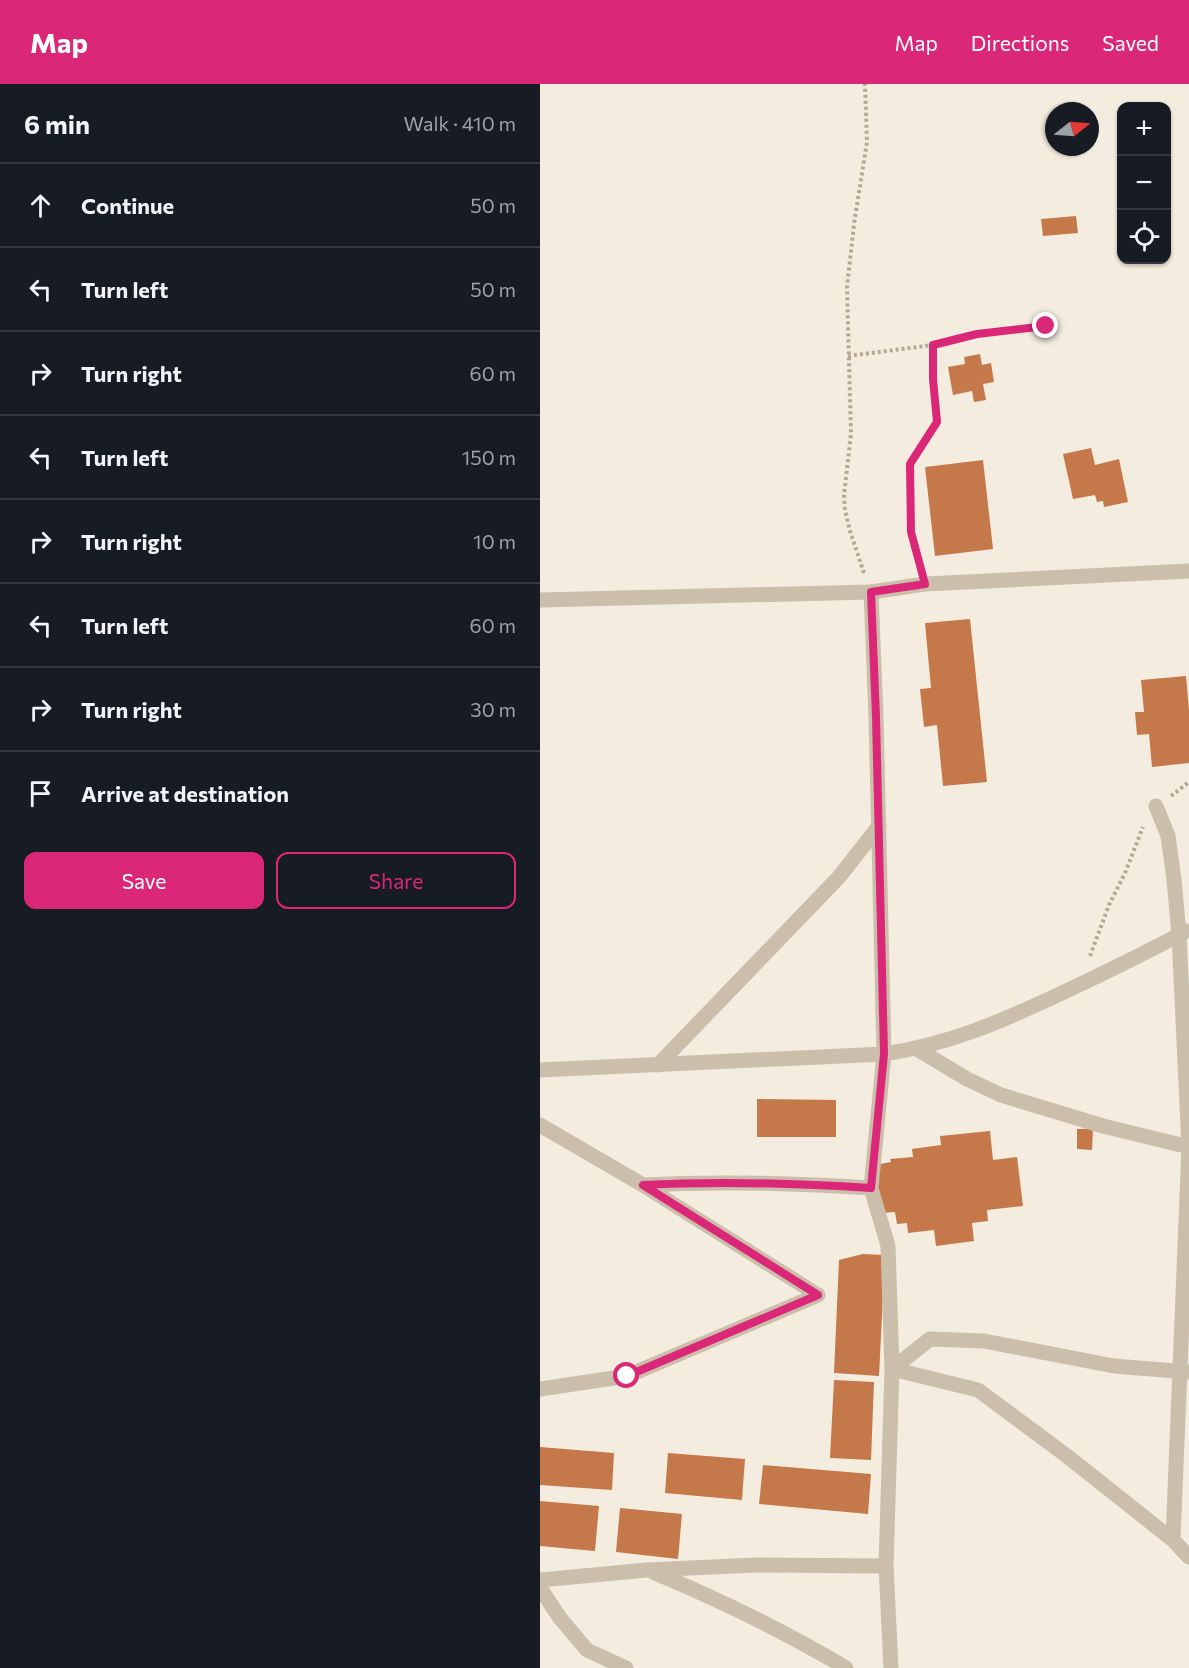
<!DOCTYPE html>
<html lang="en">
<head>
<meta charset="utf-8">
<style>
  :root { --surface:#171b24; --page:#242831; --text:#f1f3f6; --muted:#9ea1a6; --line:#363941; --accent:#db2777 }
  body { margin:0; font-family:Commissioner,sans-serif; background:var(--page); color:var(--text) }
  .controls { position:absolute; right:18px; top:18px; display:grid; overflow:hidden; border-radius:12px; box-shadow:0 2px 4px #0004 }
  .controls button { width:54px; height:54px; display:grid; place-items:center; padding:0; border:0; border-bottom:2px solid var(--line); background:var(--surface); color:var(--text); font:30px sans-serif }
  .compass { position:absolute; left:505px; top:18px; width:54px; height:54px; border-radius:50%; background:var(--surface); box-shadow:0 2px 4px #0004; rotate:73deg }
  .stop { position:absolute; width:18px; height:18px; margin:-14px; border:4px solid #db2777; border-radius:50%; background:#fff }
  .stop.end { background:#db2777; border-color:#fff; box-shadow:0 2px 6px #0008 }
  .list { margin:0; padding:0; list-style:none }
  h2 { display:flex; justify-content:space-between; align-items:center; height:78px; margin:0; padding:0 24px; font-size:26px }
  h2 small { font-size:20px; font-weight:400; color:var(--muted) }
  .list li { display:grid; grid-template-columns:39px 1fr auto; gap:18px; align-items:center; box-sizing:border-box; height:84px; padding:0 24px; border-top:2px solid var(--line) }
  .list b { display:block; font-size:22px; white-space:nowrap }
  .list em { font-size:20px; font-style:normal; color:var(--muted) }
  .actions { display:flex; gap:12px; padding:18px 24px }
  .actions a { flex:1; padding:14px 0; border:2px solid var(--accent); border-radius:12px; text-align:center; font-size:21px; color:var(--accent) }
  .actions .main { background:var(--accent); color:#fff }
  .icon { flex:none; width:33px; height:33px; fill:none; stroke:currentColor; stroke-width:2; stroke-linecap:round; stroke-linejoin:round }
  .map { position:relative; flex:none; width:649px; height:1584px; overflow:hidden }
  header { display:flex; align-items:center; gap:36px; box-sizing:border-box; height:84px; padding:0 30px; background:var(--accent); color:#fff }
  header strong { font-size:28px }
  nav { display:flex; gap:33px; margin-inline-start:auto; font-size:21px }
  main { display:flex }
  aside { flex:1; background:var(--surface) }
  .map>svg:first-child { display:block }
  .building { fill:#c5794a }
  .lines { fill:none; stroke-linecap:round; stroke-linejoin:round }
  .path { stroke:#b7a894; stroke-width:4; stroke-dasharray:3 3; stroke-linecap:butt }
  .service { stroke:#cbbeaa; stroke-width:15 }
  .minor { stroke:#cbbeaa; stroke-width:15 }
  .route { stroke:#db2777; stroke-width:8 }
</style>
</head>
<body>
<header>
<strong>Map</strong>
<nav><a>Map</a><a>Directions</a><a>Saved</a></nav>
</header>
<main>
<aside>
<h2>6 min<small>Walk · 410 m</small></h2>
<ul class="list">
<li><svg class="icon" aria-label="ahead" viewBox="0 0 24 24"><path d="M12 20V5M6 11l6-6 6 6"/></svg><div><b>Continue</b></div><em>50 m</em></li>
<li><svg class="icon" aria-label="left" viewBox="0 0 24 24"><path d="M17 20v-9H6M10 6l-5 5 5 5"/></svg><div><b>Turn left</b></div><em>50 m</em></li>
<li><svg class="icon" aria-label="right" viewBox="0 0 24 24"><path d="M7 20v-9h11M14 6l5 5-5 5"/></svg><div><b>Turn right</b></div><em>60 m</em></li>
<li><svg class="icon" aria-label="left" viewBox="0 0 24 24"><path d="M17 20v-9H6M10 6l-5 5 5 5"/></svg><div><b>Turn left</b></div><em>150 m</em></li>
<li><svg class="icon" aria-label="right" viewBox="0 0 24 24"><path d="M7 20v-9h11M14 6l5 5-5 5"/></svg><div><b>Turn right</b></div><em>10 m</em></li>
<li><svg class="icon" aria-label="left" viewBox="0 0 24 24"><path d="M17 20v-9H6M10 6l-5 5 5 5"/></svg><div><b>Turn left</b></div><em>60 m</em></li>
<li><svg class="icon" aria-label="right" viewBox="0 0 24 24"><path d="M7 20v-9h11M14 6l5 5-5 5"/></svg><div><b>Turn right</b></div><em>30 m</em></li>
<li><svg class="icon" aria-label="arrive" viewBox="0 0 24 24"><path d="M6 21V4h12l-3 4 3 4H6"/></svg><div><b>Arrive at destination</b></div></li>
</ul>
<div class="actions"><a class="main">Save</a><a>Share</a></div>
</aside>
<div class="map">
<svg width="649" height="1584" viewBox="0 0 649 1584">
  <rect width="100%" height="100%" fill="#f3ecdf"/>
  <path class="building" d="M536,132L538,149L503,152L501,135Z
    M440,270L442,281L451,279L454,298L443,300L446,316L434,318L432,307L413,311L408,283L425,280L424,273Z
    M551,364L555,381L579,375L588,418L564,423L563,417L557,418L555,411L533,415L523,370Z
    M443,376L453,465L395,472L385,383Z
    M430,535L447,698L403,702L397,641L384,643L380,605L391,604L385,539Z
    M646,592L649,626V679L612,683L609,650L597,651L595,628H604L601,596Z
    M217,1015L296,1016V1053H217Z
    M537,1045H553L552,1066L537,1065Z
    M450,1047L453,1076L477,1073L483,1122L447,1126L448,1137L432,1139L434,1157L396,1162L394,1146L368,1149L367,1139L357,1140L355,1128L340,1129L335,1081L351,1078L350,1075L373,1073L372,1065L401,1061L400,1052Z
    M323,1170L345,1171L339,1292L294,1289L299,1176Z
    M294,1296L334,1298L331,1376L290,1374Z
    M0,1363L74,1369L72,1406L0,1401Z
    M128,1369L205,1375L202,1416L125,1409Z
    M223,1381L331,1390L328,1430L219,1420Z
    M0,1417L59,1422L55,1467L0,1462Z
    M80,1424L142,1430L138,1475L76,1468Z"/>
  <g class="lines">
    <path class="path" d="M308,272L393,261L437,250L506,242
      M380,480L371,448V380L397,338L393,295V261
      M324,489L310,447L305,426L304,411L311,350L307,204L314,140L327,58L325,0
      M631,712L649,698
      M550,872L569,821L585,789L603,743"/>
    <path class="service" d="M331,508L336,633L344,970L331,1104L348,1162L352,1285L346,1482L351,1584
      M616,722L628,752L634,795L639,851L649,1063L633,1456
      M377,965L427,995L461,1011L563,1042L649,1063
      M118,981L299,793L339,742
      M0,986L344,970C411,960 462,937 522,909C564,889 606,869 646,847
      M0,1041L103,1101L278,1211
      M103,1101C180,1097 254,1099 331,1104
      M352,1285L438,1306L527,1372L633,1456L649,1473
      M352,1285L390,1255L444,1257L574,1282L648,1288
      M0,1305L87,1292L278,1211
      M113,1488C180,1516 244,1547 306,1584
      M0,1496L107,1486L215,1481L346,1482
      M0,1504L20,1534L47,1566L86,1584"/>
    <path class="minor" d="M0,516L331,508L385,500L649,487"/>
  </g>
  <g class="lines">
    <path class="route" d="M87,1292L278,1211L103,1101C181,1097 253,1099 331,1104L344,970L336,633L331,508L385,500L371,448L370,380L397,338L393,295V261L437,250L506,242"/>
  </g>
</svg>
<div class="controls">
<button>+</button>
<button>−</button>
<button><svg class="icon" aria-label="locate" viewBox="0 0 24 24"><circle cx="12" cy="12" r="6"/><path d="M12 2v4M12 18v4M2 12h4M18 12h4"/></svg></button>
</div>
<svg class="compass" viewBox="-18 -18 36 36"><path d="M0-13l5 13h-10z" fill="#e53935"/><path d="M0 13l5-13h-10z" fill="#9ea1a6"/></svg>
<div class="stop" style="left:87px;top:1292px"></div>
<div class="stop end" style="left:506px;top:242px"></div>
</div>
</main>
</body>
</html>
